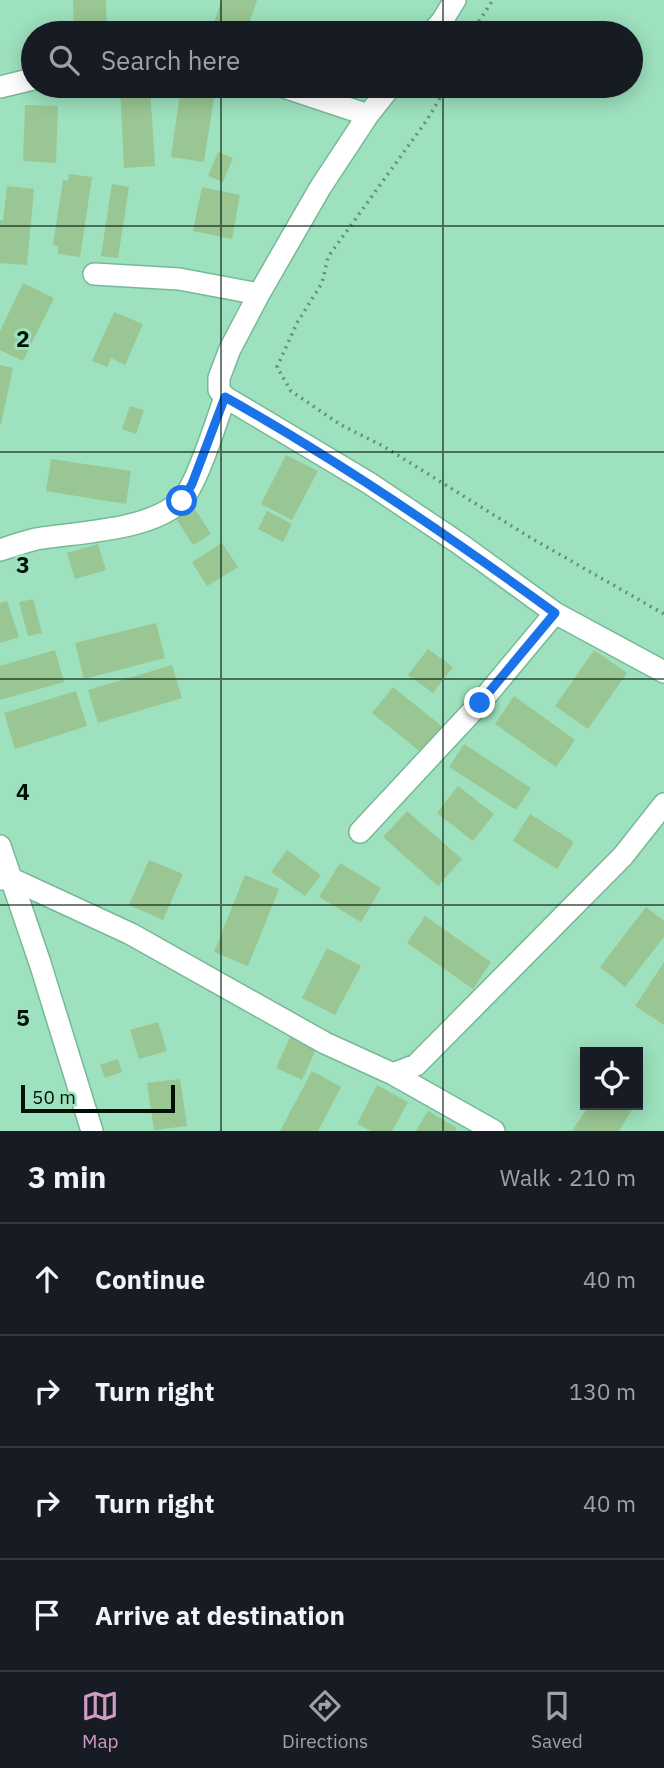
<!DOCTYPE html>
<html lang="en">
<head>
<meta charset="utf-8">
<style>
  :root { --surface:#171b24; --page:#20242c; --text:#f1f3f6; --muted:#9ea1a6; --line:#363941; --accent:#cf9ac3 }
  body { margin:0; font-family:"IBM Plex Sans",sans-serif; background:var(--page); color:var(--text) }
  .controls { position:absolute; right:21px; bottom:21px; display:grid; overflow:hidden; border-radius:0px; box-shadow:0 4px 18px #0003 }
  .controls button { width:63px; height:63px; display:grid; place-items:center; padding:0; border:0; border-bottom:2px solid var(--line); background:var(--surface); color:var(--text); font:35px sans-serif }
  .scale { position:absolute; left:21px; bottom:18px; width:154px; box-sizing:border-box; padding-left:7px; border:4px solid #001207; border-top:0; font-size:19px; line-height:24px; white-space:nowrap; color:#001207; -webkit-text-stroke:5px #9de1be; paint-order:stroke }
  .stop { position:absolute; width:21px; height:21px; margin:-16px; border:5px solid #1a73e8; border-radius:50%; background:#fff }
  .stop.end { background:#1a73e8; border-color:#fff; box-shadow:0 2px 7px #0008 }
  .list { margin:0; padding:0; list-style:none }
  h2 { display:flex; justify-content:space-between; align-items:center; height:91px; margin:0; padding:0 28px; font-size:30px }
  h2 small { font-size:23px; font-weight:400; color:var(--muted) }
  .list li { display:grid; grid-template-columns:46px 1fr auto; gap:21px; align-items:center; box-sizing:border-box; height:112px; padding:0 28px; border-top:2px solid var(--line) }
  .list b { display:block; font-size:26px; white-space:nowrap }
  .list em { font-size:23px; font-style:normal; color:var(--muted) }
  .icon { flex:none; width:38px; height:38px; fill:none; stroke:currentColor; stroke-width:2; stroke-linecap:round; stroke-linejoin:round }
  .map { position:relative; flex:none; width:664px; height:1131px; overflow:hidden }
  .search { position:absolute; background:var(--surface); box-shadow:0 4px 18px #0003; left:21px; right:21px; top:21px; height:77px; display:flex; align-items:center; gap:18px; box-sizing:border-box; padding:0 24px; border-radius:38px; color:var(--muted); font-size:26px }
  .sheet { height:539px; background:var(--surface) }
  nav { display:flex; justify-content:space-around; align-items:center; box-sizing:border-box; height:98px; border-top:2px solid var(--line); background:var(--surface); font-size:19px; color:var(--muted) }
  nav a { display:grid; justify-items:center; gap:4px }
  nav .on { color:var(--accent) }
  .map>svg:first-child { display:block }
  .building { fill:#9ac693 }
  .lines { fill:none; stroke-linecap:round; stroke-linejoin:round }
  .minor-casing { stroke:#76b997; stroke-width:24 }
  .path { stroke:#619278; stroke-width:3.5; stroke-dasharray:2 5; stroke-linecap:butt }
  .minor { stroke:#fff; stroke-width:21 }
  .route { stroke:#1a73e8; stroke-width:9 }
  .grid { fill:none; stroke:#001207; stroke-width:2; stroke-opacity:0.55 }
  .grid-label { font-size:23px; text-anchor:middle; font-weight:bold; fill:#001207; stroke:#9de1be; stroke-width:6; stroke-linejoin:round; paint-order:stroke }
</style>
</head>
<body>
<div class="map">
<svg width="664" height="1131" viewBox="0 0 664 1131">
  <rect width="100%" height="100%" fill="#9de1be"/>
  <path class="building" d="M73,0H106L107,33H74Z
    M222,0H257L246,33H210Z
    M120,86H150L155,166L124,168Z
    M181,86L215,91L204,162L171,157Z
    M25,105L58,106L56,163L23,161Z
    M218,152L233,158L223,182L208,176Z
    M69,174L92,177L80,257L58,254V246L53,245L63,180L68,181Z
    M112,184L129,187L118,258L101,256Z
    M7,186L34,189L27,265L0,263V220L3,221Z
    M202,187L240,195L232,239L193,231Z
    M23,283L54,298L23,361L0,350V331Z
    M114,312L143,324L125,365L111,358L107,367L92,361Z
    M0,365L13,368L1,424H0Z
    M130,406L144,410L136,434L122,429Z
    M286,455L318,471L292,520L261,504Z
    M51,459L131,471L126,504L46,491Z
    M193,506L211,534L193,545L175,517Z
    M267,511L292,524L283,542L258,529Z
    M222,543L238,567L207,586L192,562Z
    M98,544L106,570L75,579L67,553Z
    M33,599L42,633L28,636L19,602Z
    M7,601L19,637L0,643V603Z
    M156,623L165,658L84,679L75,643Z
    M428,649L453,667L433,693L408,675Z
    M55,650L64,682L0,700V666Z
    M594,650L627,673L588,729L555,706Z
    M172,665L182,698L98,723L88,690Z
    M393,687L444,728L423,754L372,713Z
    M76,691L87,726L15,749L4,713Z
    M514,696L575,740L556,767L495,724Z
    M464,744L531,788L516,810L449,767Z
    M458,786L494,814L473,841L437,813Z
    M407,811L462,859L438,886L383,837Z
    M530,814L574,842L557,869L513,841Z
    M287,850L321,875L305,896L271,872Z
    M149,860L183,874L163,920L129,905Z
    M340,863L381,888L361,922L319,897Z
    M245,875L279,889L248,966L214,952Z
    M646,907L664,921V937L625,987L600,967Z
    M425,916L491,962L473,989L407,943Z
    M327,948L361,966L335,1015L302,998Z
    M664,962V1025L635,1006Z
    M158,1022L167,1051L139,1059L130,1030Z
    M292,1033L318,1045L302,1080L276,1068Z
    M118,1059L122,1072L105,1078L100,1065Z
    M312,1071L341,1087L318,1131H280Z
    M180,1079L187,1126L154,1130L147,1083Z
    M377,1085L408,1102L392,1131H371L357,1124Z
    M589,1105H635L619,1131H572Z
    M428,1111L457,1128L455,1131H416Z"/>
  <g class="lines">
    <defs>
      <path id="minor" d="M432,33L442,21L455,0
        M281,86L368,115
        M391,86L368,115L320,188L259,294L230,349L219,378V390L225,397L369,483L460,544L555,613L664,672
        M0,87L33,79
        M94,274L179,279L259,294
        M0,550C12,546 24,542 36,539C78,532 149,531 181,501C196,487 217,420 225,397
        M360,832L480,703L555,613
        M0,846L40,963L92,1131
        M0,879H12L131,934L325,1043L393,1074L416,1065L623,856L664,804
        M393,1074L494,1131"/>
    </defs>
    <use href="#minor" class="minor-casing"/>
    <path class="path" d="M471,33L493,0
      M447,86L427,120L328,257L322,283L297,323L277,367L291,391L341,425L383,446L531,538L664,614"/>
    <use href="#minor" class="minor"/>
  </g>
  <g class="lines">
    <path class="route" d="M182,501L192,484L225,397C341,462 448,535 555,613L480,703"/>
  </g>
  <path class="grid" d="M221,0V33M443,0V33M221,86V1131M443,86V1131M0,226H664M0,452H664M0,679H664M0,905H664"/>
  <g class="grid-label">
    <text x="23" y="347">2</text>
    <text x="23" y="573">3</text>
    <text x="23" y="800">4</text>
    <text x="23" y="1026">5</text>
  </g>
</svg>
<div class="controls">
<button><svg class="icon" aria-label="locate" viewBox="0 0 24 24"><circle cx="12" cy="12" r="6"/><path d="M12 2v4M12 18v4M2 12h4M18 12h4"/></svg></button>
</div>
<div class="scale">50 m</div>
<div class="stop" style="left:182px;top:501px"></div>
<div class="stop end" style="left:480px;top:703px"></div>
<div class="search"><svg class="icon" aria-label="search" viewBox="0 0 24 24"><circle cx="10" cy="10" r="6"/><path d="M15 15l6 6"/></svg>Search here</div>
</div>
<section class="sheet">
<h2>3 min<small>Walk · 210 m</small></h2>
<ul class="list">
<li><svg class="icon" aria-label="ahead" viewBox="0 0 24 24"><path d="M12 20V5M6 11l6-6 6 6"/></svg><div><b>Continue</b></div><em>40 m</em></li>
<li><svg class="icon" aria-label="right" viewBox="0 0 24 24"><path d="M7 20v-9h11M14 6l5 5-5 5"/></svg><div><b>Turn right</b></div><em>130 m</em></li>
<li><svg class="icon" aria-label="right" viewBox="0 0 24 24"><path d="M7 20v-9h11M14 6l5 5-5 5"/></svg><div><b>Turn right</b></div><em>40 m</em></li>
<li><svg class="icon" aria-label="arrive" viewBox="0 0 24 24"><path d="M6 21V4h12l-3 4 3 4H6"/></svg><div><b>Arrive at destination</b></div></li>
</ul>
</section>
<nav>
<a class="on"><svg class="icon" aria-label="map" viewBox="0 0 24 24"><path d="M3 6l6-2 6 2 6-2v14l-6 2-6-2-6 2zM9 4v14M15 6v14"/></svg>Map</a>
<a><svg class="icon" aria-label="directions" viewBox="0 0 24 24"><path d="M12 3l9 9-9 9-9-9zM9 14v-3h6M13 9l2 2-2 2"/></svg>Directions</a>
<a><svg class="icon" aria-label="saved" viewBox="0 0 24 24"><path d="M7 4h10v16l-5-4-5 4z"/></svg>Saved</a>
</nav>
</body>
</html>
